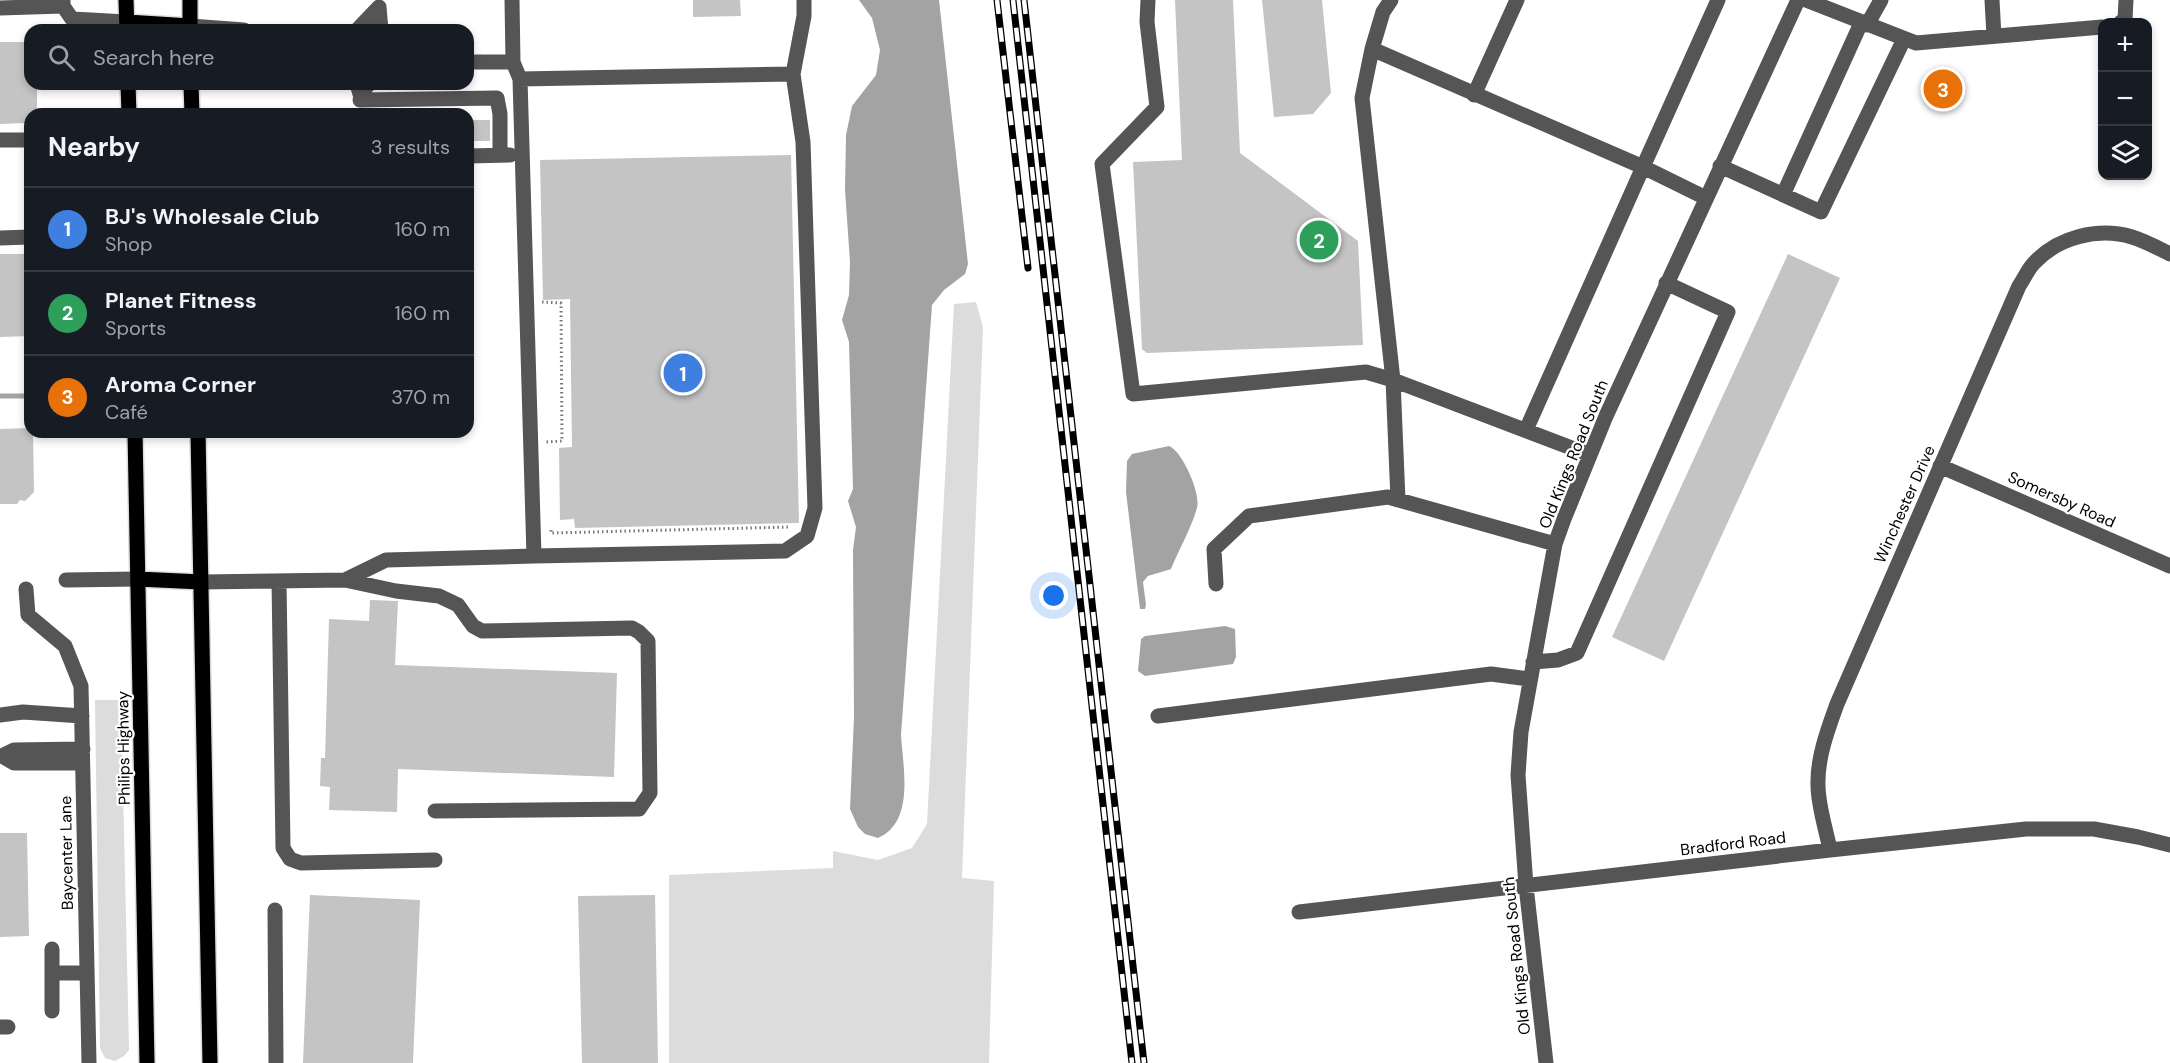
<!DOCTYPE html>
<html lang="en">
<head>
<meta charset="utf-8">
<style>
  :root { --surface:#171b24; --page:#242831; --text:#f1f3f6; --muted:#9ea1a6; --line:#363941; --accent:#858687 }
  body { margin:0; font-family:"DM Sans",sans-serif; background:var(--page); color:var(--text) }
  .controls { position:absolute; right:18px; top:18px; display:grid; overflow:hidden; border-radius:12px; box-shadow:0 3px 9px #0003 }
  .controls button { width:54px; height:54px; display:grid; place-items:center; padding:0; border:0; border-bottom:2px solid var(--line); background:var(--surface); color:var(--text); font:30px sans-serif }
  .you { position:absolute; left:1054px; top:596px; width:21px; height:21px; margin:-15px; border:4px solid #fff; border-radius:50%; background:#1a73e8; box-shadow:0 0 0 9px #1a73e833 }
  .badge { display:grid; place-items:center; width:39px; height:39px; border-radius:50%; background:var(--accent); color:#fff; font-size:20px; font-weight:700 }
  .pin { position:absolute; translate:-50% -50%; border:3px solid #fff; box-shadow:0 2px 6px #0006 }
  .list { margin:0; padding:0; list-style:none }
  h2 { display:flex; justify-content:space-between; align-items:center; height:78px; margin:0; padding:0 24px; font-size:26px }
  h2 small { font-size:20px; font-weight:400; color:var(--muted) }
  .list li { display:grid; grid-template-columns:39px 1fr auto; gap:18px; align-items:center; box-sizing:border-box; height:84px; padding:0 24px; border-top:2px solid var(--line) }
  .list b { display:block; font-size:22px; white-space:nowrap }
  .list p { margin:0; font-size:20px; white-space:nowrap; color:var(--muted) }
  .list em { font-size:20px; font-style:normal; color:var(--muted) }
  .icon { flex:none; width:33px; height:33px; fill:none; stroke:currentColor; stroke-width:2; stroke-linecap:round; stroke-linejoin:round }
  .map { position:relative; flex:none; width:2170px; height:1063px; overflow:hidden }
  .search { position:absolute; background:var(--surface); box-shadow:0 3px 9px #0003; left:24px; top:24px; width:450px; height:66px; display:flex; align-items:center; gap:15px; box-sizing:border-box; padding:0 21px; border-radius:18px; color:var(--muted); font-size:22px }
  .panel { position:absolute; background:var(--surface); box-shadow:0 3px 9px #0003; left:24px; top:108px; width:450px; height:330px; border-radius:18px }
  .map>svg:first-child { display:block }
  .green { fill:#dcdcdc }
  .water { fill:#a3a3a3 }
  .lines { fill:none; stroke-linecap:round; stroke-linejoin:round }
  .stream { stroke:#a3a3a3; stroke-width:5 }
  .building { fill:#c4c4c4 }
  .major-casing { stroke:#dbdbdb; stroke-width:18 }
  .path { stroke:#777; stroke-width:3; stroke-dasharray:1.5 3; stroke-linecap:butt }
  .minor { stroke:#555; stroke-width:15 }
  .major { stroke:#000; stroke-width:15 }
  .rail-casing { stroke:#000; stroke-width:7 }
  .rail { stroke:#fff; stroke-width:4.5; stroke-dasharray:14; stroke-linecap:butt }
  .labels { text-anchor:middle; stroke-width:4.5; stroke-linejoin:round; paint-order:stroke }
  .street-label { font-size:16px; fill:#000; stroke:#fff }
</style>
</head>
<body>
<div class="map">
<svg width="2170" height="1063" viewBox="0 0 2170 1063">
  <rect width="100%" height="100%" fill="#fff"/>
  <path class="green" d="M976,302L983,327L962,878L994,881L989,1063H669V875L833,868V851L878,860L912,848L927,824L954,304Z
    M95,700H121L129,1050L124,1056L115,1061L105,1058L100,1048Z"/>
  <path class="water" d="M859,0H939L968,264L965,274L944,290L932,305L901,735C903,768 915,822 878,838L865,834L858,827L850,809L854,717L853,550L856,527L848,501L853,489L849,342L842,320L849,295L850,262L845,190L846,135L852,106L876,75L880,50L872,18Z
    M1169,446C1183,452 1201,494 1197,508C1191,529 1179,549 1171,569L1148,576L1143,582L1146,605L1145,609H1140L1126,492L1127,461L1132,454Z
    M1225,626L1235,629L1236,657L1233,664L1145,676L1138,671L1141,639L1145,636Z"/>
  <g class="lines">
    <path class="stream" d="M0,396H30"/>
  </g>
  <path class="building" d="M693,0H740L741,16L693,17Z
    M1175,0H1233L1240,153L1358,241L1363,345L1147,353L1142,349L1133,162L1182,160Z
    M1262,0H1322L1331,93L1313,114L1274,117Z
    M0,42H30V84H37V112L30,114V119L26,123L0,124Z
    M468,120H490V141H468Z
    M791,155L799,523L575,528L574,519L560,520L559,448L572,447L570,299L543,300L540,160Z
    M0,254H30V336L0,337Z
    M1788,254L1840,278L1664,661L1612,637Z
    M30,428V432H33L34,492L25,501L20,500L17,504H0V429Z
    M370,600L398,601L395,665L617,673L614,777L398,769L397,812L329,810L330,787L320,786L321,758H325L329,619L369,621Z
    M0,833H27L29,936L0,937Z
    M310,895L420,900L413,1063H303Z
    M655,895L658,1063H582L578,896Z"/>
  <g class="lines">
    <defs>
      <path id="major" d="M126,0L127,30
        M190,0V30
        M127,22L190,26
        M128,84L129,114
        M191,84L192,114
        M135,432L147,1063
        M198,432L210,1063
        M138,579L201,582"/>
    </defs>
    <use href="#major" class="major-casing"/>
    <path class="path" d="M542,302L561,303L562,441L546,442
      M551,530V533L789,527"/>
    <path class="minor" d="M63,0V6L72,19L127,22
      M512,0L513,62
      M1148,0L1147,22L1157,107L1102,164L1133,394L1366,372L1393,380L1362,98L1372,49L1643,167L1718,0
      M1806,0L1916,43L2102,27
      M1992,0L1994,36
      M0,8L63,6
      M2121,22L2125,20L2126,0
      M1867,25L1881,0
      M190,26L244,30
      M357,30L379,7L381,30
      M1372,49L1383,12L1391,0
      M793,74L804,16V0
      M520,79L793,74L803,142L815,508L807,536L785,551L534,556
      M357,84L360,94L369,84
      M1474,95L1517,0
      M360,100L497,98L500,114V155
      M0,140H30
      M468,156L510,155
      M1720,166L1821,212L1904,39
      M1783,195L1861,23
      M0,238L30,237
      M1526,430L1643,167L1706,198
      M1940,466L2170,566
      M1398,500L1393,380L1590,455
      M66,580L138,579
      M345,580L396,591L439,596L458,605L473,626L482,631L632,628L639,632L648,641L650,793L639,809L435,811
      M279,581L283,848L290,859L301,863L435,860
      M201,582L345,580L386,560L534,556L520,79L513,62H468
      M1216,584L1214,549L1249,516L1388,497L1555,544
      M26,589L28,615L65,646L81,686L89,1063
      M1533,662L1558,660L1577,653L1728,312L1666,283
      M0,715L23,712L82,716
      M1158,716L1491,674L1529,679
      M82,763H14L2,756L14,750L83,749
      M1830,850C1826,829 1818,806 1818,785C1817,758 1828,729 1837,704L2019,286C2024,279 2028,269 2034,263C2058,237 2098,227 2132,237C2145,241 2158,248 2170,254
      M275,910L276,1063
      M1299,912L1830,850L2026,829H2094L2138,837L2170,845
      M52,949V1011
      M52,973H87
      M0,1027H8
      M1546,1063L1526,886L1518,775L1521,732L1555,544L1564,519L1606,416L1798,0"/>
    <use href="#major" class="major"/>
    <defs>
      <path id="rail" d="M997,0L1028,268
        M1013,0L1132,1063
        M1024,0L1144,1063"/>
    </defs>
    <use href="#rail" class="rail-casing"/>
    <use href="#rail" class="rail"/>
  </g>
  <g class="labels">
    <g class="street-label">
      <text transform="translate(1573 454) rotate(-68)" y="6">Old Kings Road South</text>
      <text transform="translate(2062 499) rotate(24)" y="6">Somersby Road</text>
      <text transform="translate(1904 504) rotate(-66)" y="6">Winchester Drive</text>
      <text transform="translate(123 748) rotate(-91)" y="6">Philips Highway</text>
      <text transform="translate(1733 843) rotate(-7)" y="6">Bradford Road</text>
      <text transform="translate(66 853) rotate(-91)" y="6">Baycenter Lane</text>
      <text transform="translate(1516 956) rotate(-96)" y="6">Old Kings Road South</text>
    </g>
  </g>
</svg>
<div class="controls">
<button>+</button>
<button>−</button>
<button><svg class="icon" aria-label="layers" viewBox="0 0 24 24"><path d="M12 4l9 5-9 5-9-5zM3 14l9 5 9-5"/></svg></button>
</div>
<div class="you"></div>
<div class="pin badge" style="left:683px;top:373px;background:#3f7fe0">1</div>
<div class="pin badge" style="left:1319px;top:240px;background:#2e9e5b">2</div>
<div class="pin badge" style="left:1943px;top:89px;background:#e8710a">3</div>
<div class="search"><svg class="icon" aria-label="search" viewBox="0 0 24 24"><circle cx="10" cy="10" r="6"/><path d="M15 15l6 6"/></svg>Search here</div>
<section class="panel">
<h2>Nearby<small>3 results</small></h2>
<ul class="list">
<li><span class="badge" style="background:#3f7fe0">1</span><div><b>BJ's Wholesale Club</b><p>Shop</p></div><em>160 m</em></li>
<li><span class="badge" style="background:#2e9e5b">2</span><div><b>Planet Fitness</b><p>Sports</p></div><em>160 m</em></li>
<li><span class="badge" style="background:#e8710a">3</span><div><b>Aroma Corner</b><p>Café</p></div><em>370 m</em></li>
</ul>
</section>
</div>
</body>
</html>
